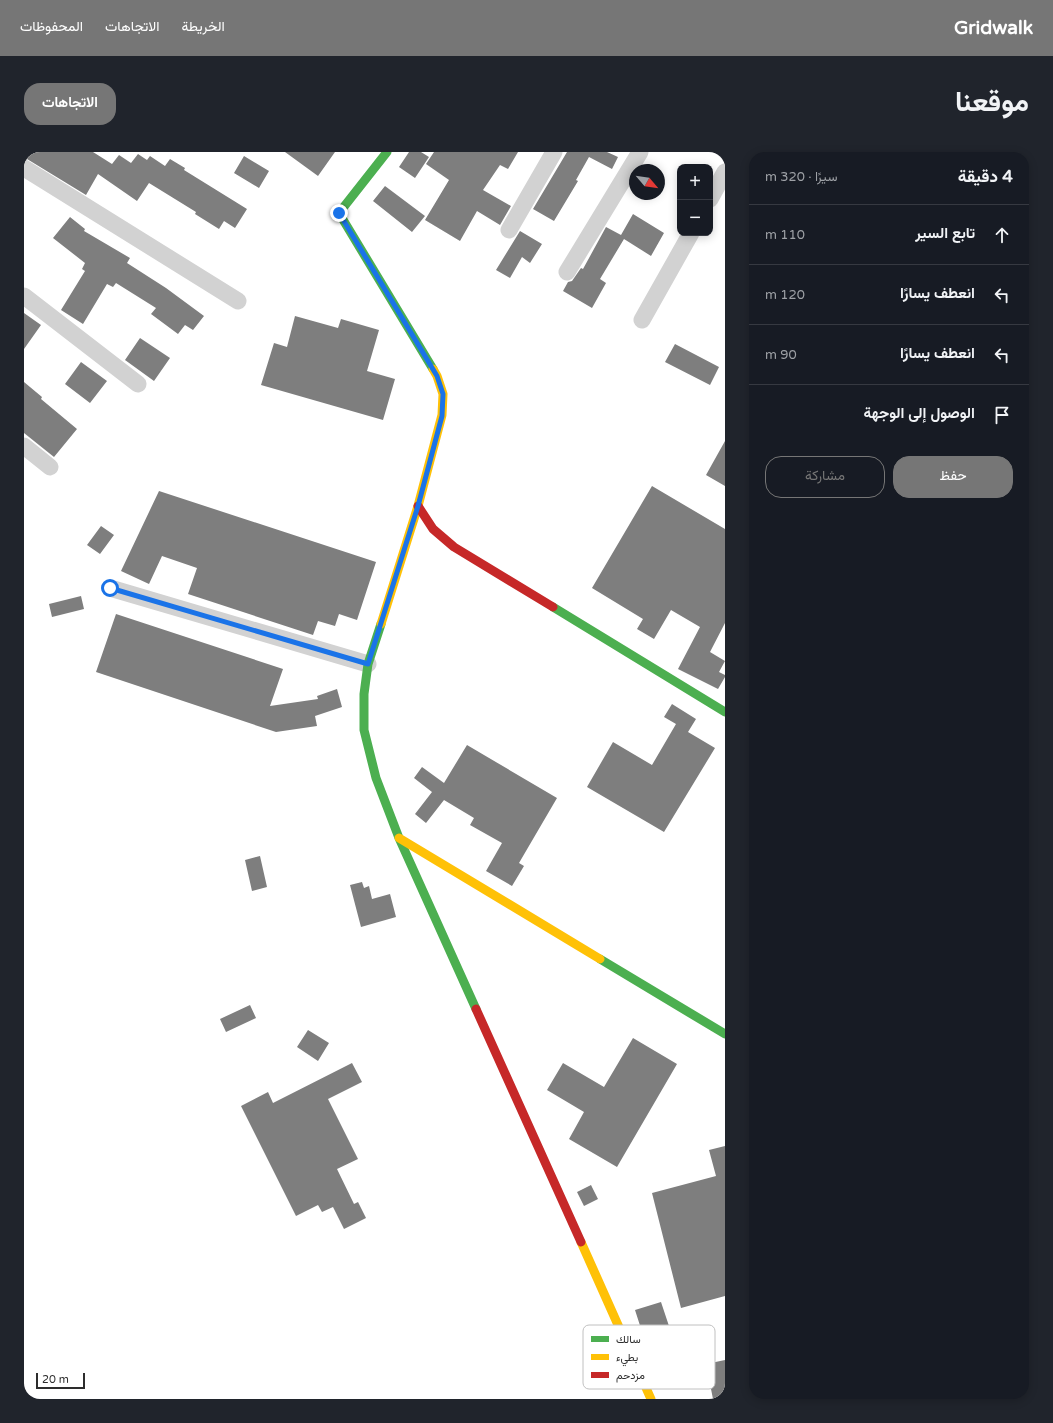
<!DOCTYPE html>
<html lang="ar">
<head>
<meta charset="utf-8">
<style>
  :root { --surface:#171b24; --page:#20242c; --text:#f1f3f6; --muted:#9ea1a6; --line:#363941; --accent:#767676 }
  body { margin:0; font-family:"Varela Round",Vazirmatn,sans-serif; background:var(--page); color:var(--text); direction:rtl }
  .controls { position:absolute; right:12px; top:12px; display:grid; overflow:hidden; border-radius:8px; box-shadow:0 2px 10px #0003 }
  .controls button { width:36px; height:36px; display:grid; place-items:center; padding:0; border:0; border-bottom:1px solid var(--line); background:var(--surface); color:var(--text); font:20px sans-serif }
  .compass { position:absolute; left:605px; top:12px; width:36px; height:36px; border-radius:50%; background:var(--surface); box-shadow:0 2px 10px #0003; rotate:119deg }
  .scale { position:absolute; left:12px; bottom:10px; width:49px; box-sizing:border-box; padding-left:4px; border:2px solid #2d2d2d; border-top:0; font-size:11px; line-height:14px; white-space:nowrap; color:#2d2d2d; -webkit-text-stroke:3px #fff; paint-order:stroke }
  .stop { position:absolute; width:12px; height:12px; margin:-9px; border:3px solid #1a73e8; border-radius:50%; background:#fff }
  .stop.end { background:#1a73e8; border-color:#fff; box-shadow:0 1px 4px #0008 }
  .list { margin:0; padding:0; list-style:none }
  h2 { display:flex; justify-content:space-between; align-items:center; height:52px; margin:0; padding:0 16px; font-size:17px }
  h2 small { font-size:13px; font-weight:400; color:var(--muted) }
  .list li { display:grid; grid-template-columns:26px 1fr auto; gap:12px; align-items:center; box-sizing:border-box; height:60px; padding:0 16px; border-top:1px solid var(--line) }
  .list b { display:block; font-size:15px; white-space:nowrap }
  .list em { font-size:13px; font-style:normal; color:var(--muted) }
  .actions { display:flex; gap:8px; padding:12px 16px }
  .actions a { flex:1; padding:9px 0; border:1px solid var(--accent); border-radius:16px; text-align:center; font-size:14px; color:var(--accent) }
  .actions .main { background:var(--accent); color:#fff }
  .icon { flex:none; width:22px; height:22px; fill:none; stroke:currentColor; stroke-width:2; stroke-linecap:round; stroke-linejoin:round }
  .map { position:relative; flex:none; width:701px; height:1247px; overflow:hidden; direction:ltr; border-radius:16px }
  header { display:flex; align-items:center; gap:24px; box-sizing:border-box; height:56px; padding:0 20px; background:var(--accent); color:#fff }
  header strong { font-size:19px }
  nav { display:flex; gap:22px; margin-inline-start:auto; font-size:14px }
  .intro { display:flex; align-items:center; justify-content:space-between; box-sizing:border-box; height:96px; padding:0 24px }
  h1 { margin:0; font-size:28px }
  .button { padding:10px 18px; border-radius:16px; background:var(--accent); color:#fff; font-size:14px; font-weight:700 }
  main { display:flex; gap:24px; padding:0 24px }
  aside { flex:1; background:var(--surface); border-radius:16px; box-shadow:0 2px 10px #0003 }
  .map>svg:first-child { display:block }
  .building { fill:#7e7e7e }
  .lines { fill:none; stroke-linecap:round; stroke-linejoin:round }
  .street { stroke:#d2d2d2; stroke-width:17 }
  .fast { stroke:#4caf50; stroke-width:9 }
  .slow { stroke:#ffc107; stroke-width:9 }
  .jam { stroke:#c62828; stroke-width:9 }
  .route { stroke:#1a73e8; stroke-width:5 }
  .key { fill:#fff; stroke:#c0c0c0; stroke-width:1 }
  .key-label { font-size:11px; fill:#2d2d2d }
</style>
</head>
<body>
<header>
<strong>Gridwalk</strong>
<nav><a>الخريطة</a><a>الاتجاهات</a><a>المحفوظات</a></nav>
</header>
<div class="intro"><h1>موقعنا</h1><a class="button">الاتجاهات</a></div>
<main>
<aside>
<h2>4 دقيقة<small>سيرًا · 320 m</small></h2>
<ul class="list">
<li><svg class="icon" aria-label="ahead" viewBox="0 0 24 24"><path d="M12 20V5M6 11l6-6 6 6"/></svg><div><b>تابع السير</b></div><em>110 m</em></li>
<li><svg class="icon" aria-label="left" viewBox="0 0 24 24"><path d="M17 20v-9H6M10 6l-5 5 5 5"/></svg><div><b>انعطف يسارًا</b></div><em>120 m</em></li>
<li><svg class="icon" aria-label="left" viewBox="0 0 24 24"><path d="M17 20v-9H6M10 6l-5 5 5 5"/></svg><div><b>انعطف يسارًا</b></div><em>90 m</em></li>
<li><svg class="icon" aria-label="arrive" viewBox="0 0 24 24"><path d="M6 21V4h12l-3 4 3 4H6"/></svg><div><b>الوصول إلى الوجهة</b></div></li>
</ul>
<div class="actions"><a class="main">حفظ</a><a>مشاركة</a></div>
</aside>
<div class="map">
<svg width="701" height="1247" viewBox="0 0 701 1247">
  <rect width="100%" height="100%" fill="#fff"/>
  <path class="building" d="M0,0H69L88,12L95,3L107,11L114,2L123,8L126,4L141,14L146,7L161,16L160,18L223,57L211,76L200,69L195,77L171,62L172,60L125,31L113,49L74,22L62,43L3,7L0,4Z
    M261,0H311L294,24Z
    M385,0H397L405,5L391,26L375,15Z
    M410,0H494L484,17L476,13L459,38L487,54L476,73L453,59L436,89L401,68L425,28L402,12Z
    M543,0H583L594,5L588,17L565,5L552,28L554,29L530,69L509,57Z
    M220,4L245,19L235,36L210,21Z
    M361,34L401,64L388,80L349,49Z
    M609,62L640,81L627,104L600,87L576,127L582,131L568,156L539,139L544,130L548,129L557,116L559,117L582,75L597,83Z
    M46,65L61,77L60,79L106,106L103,111L142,136L180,164L169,178L161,173L154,182L127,162L132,156L92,131L89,135L83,132L59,172L37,158L61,119L58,117L61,111L29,86Z
    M496,79L518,92L506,111L498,105L486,126L472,118Z
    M0,161L17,173L0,197Z
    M271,164L314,176L317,167L355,178L343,219L371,227L359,268L237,233L250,191L263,195Z
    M116,186L146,206L130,229L101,208Z
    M651,192L695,215L686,233L641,210Z
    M57,210L83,229L66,251L41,232Z
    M0,230L18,245L17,247L53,277L30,305L0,281Z
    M701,289V334L682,323Z
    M628,334L701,377V471L686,500L701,509L695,520L701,523V525L694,537L654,517L676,475L647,458L630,487L613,477L619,467L568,436Z
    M135,339L352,410L333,468L315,462L311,474L294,469L289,483L164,442L173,416L138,404L125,432L97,419Z
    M77,374L90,383L76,402L63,393Z
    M57,444L60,457L28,465L25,452Z
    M92,462L259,517L246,554L294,547L293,544L313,537L318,555L291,564L293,574L252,580L72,520Z
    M648,552L672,567L664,580L691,596L640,680L563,635L589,590L628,613L652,572L640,565Z
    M443,593L533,646L495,711L500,714L488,734L462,719L478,691L446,673L450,666L420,648L402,671L391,662L408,640L390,626L398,615L420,631Z
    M236,704L243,735L228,739L221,708Z
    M338,730L340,736L345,734L348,747L366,742L372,765L337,775L326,733Z
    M226,853L232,866L202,880L196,867Z
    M284,878L305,891L294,909L273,895Z
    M609,886L653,912L593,1015L545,987L560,960L523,938L539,911L580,935Z
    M328,911L338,930L304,947L334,1007L313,1017L330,1052L334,1050L342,1066L320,1077L309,1055L298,1060L294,1053L272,1064L217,954L244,940L249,951Z
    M701,994V1144L657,1156L628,1041L692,1024L685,998Z
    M567,1033L574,1047L560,1054L553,1040Z
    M637,1150L646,1177L620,1186L611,1158Z
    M701,1208V1247H689L682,1212Z"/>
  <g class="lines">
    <path class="street" d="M0,16L214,149
      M686,47L701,20
      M485,78L530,0
      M543,120L616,0
      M0,144L114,232
      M618,168L667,81
      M0,294L26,315
      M86,436L344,512"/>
    <path class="fast" d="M363,0L315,61L409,217
      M529,455L701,560
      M357,472L344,512L340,542V578L352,626L375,686L452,857
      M576,807L701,882"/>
    <path class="slow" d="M357,472L394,354L418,263L419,242L413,224L409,217
      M375,686L576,807
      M557,1090L627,1247"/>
    <path class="jam" d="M394,354L409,377L430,395L529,455
      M452,857L557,1090"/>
  </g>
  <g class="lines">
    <path class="route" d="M86,436L344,512L394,354L418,264L419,242L413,224L315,61"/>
  </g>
  <rect x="559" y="1173" width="132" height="64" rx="6" class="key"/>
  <rect x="567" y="1184" width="18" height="6" fill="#4caf50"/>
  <rect x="567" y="1202" width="18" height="6" fill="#ffc107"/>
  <rect x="567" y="1220" width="18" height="6" fill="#c62828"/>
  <g class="key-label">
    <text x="592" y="1191">سالك</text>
    <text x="592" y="1209">بطيء</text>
    <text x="592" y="1227">مزدحم</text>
  </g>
</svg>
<div class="controls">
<button>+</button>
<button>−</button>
</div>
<svg class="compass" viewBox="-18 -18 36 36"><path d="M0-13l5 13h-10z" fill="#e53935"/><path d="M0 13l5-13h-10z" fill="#9ea1a6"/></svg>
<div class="scale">20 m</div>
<div class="stop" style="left:86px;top:436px"></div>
<div class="stop end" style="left:315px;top:61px"></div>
</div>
</main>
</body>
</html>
